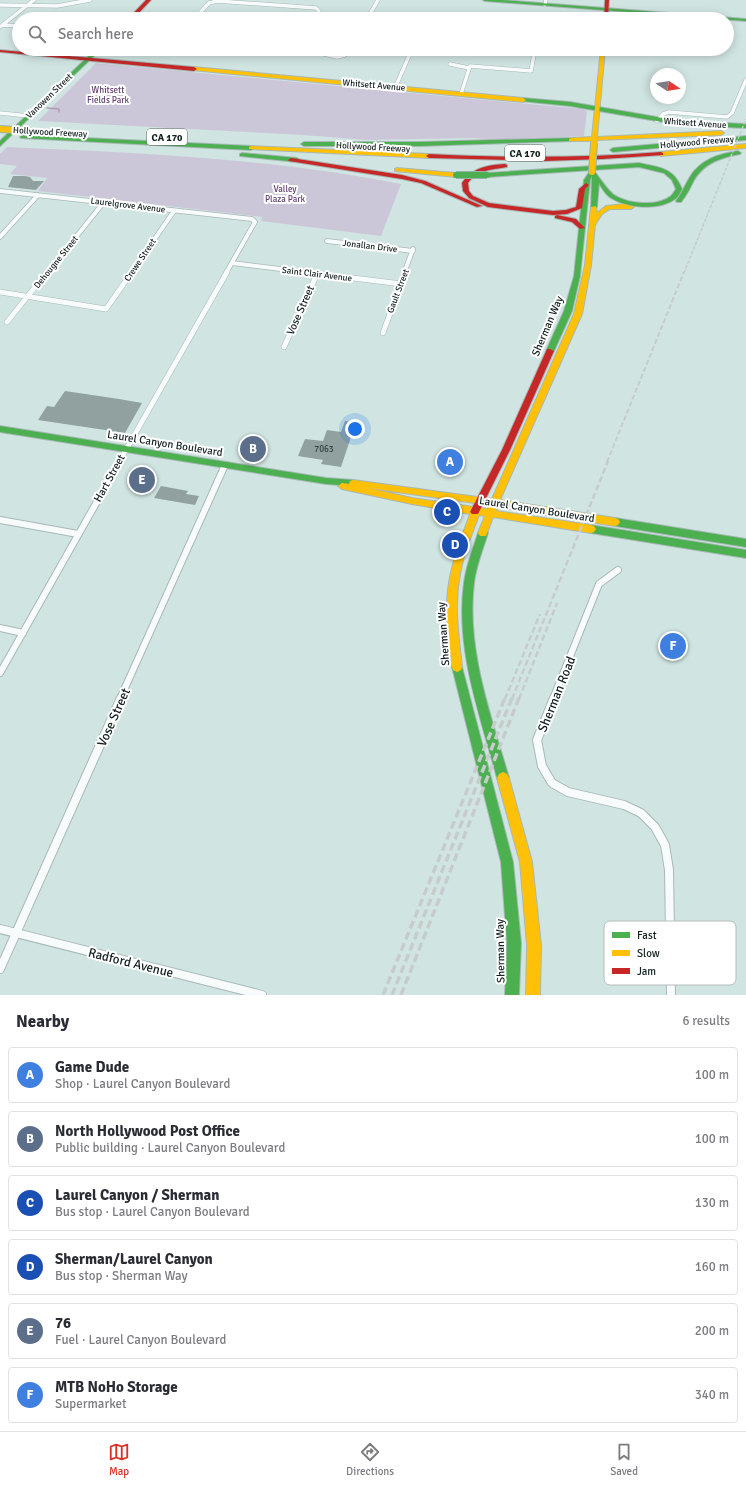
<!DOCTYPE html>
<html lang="en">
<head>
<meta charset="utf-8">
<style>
  :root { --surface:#fff; --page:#f7f7f7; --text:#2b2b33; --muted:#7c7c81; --line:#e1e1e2; --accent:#d93025 }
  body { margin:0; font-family:Signika,sans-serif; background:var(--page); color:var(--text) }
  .compass { position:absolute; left:650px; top:68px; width:36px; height:36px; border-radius:50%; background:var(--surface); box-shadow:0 2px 10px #0003; rotate:102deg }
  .you { position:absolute; left:355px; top:429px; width:14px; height:14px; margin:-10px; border:3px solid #fff; border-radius:50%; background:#1a73e8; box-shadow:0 0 0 6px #1a73e833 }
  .badge { display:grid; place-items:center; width:26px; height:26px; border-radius:50%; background:var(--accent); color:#fff; font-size:13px; font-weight:700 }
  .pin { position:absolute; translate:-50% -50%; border:2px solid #fff; box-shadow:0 1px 4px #0006 }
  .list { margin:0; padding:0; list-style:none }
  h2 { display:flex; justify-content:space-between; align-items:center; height:52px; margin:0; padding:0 16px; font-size:17px }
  h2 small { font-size:13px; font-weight:400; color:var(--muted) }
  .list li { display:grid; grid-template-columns:26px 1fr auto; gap:12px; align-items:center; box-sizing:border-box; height:56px; margin:0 8px 8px; padding:0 8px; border:1px solid var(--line); border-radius:4px }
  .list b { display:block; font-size:15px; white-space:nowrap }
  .list p { margin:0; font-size:13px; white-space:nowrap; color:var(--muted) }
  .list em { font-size:13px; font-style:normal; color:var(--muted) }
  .icon { flex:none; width:22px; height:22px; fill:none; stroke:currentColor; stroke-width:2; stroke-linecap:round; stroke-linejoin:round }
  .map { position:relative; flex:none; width:746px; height:995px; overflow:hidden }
  .search { position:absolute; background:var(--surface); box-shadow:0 2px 10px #0003; left:12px; right:12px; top:12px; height:44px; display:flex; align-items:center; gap:10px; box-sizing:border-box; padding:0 14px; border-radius:22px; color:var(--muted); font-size:15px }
  .sheet { height:436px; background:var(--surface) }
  nav { display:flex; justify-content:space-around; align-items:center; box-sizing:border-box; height:56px; border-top:1px solid var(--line); background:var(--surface); font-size:11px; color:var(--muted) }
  nav a { display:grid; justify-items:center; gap:2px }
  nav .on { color:var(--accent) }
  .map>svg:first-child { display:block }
  .green { fill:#ccc7d8 }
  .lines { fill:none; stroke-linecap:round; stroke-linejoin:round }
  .stream { stroke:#ab9eb7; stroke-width:1.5 }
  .building { fill:#91a19f }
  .street-far4-casing { stroke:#a8b8b7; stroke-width:4.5 }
  .street-far3-casing { stroke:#a8b8b7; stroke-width:5.5 }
  .street-far2-casing { stroke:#a8b8b7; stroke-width:6 }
  .street-far1-casing { stroke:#a8b8b7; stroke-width:8 }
  .street-casing { stroke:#a8b8b7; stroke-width:10 }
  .fast-casing { stroke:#a8b8b7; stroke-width:2 }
  .slow-casing { stroke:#a8b8b7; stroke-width:2 }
  .jam-casing { stroke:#a8b8b7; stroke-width:2 }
  .street-far4 { stroke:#f8fbfb; stroke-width:3.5 }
  .street-far3 { stroke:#f8fbfb; stroke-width:4 }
  .street-far2 { stroke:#f8fbfb; stroke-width:5 }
  .street-far1 { stroke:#f8fbfb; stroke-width:6 }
  .street { stroke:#f8fbfb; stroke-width:8 }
  .fast { fill:#4caf50; fill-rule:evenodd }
  .slow { fill:#ffc107; fill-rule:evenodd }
  .jam { fill:#c62828; fill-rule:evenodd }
  .rail-far3 { stroke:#c6cccb; stroke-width:1.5; stroke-dasharray:3.5 1.5; stroke-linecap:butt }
  .rail-far2 { stroke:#c6cccb; stroke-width:2; stroke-dasharray:5 2.5; stroke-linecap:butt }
  .rail-far1 { stroke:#c6cccb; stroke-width:2.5; stroke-dasharray:6 3; stroke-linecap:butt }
  .rail { stroke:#c6cccb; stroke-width:3.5; stroke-dasharray:8 4; stroke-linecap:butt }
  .fast-bridge-casing { stroke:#97b1af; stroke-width:8; stroke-linecap:butt }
  .slow-bridge-casing { stroke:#97b1af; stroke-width:8; stroke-linecap:butt }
  .fast-bridge { stroke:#4caf50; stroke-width:6 }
  .slow-bridge { stroke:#ffc107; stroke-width:6 }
  .labels { text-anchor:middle; stroke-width:4; stroke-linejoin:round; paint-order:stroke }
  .far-street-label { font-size:9px; fill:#13211f; stroke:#fff }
  .far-park-label { font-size:9px; fill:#613c6d; stroke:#fff }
  .number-label { font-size:9px; fill:#32413f }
  .shield { fill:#fff; stroke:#5a6462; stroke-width:1 }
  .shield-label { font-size:10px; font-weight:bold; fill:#13211f }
  .street-label { font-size:11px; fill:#13211f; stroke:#fff }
  .near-street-label { font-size:13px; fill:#13211f; stroke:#fff }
  .key { fill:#fff; stroke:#b8bcbc; stroke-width:1 }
  .key-label { font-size:11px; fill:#13211f }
</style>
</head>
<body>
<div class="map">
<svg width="746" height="995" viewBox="0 0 746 995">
  <rect width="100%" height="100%" fill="#d0e5e2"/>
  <path class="green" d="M96,63L582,109L587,111L584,136L501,140L474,138L367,140L303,135L38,121Z
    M7,147C139,153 271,158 401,184L381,236L261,221L262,217L38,191L47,178L10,174L17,166L0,164V154Z"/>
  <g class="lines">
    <path class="stream" d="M47,108L59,109V112"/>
  </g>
  <path class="building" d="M13,176H25L30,177L33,181H44L36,190L8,187Z
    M65,391L119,399L142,403L125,433L38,420L47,406L54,407Z
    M345,421L356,422L341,467L321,464L323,460L298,456L305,439L323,441L327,430L341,432Z
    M161,486L188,491L186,494L199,496L195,505L154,498Z"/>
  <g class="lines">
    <defs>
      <path id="street-far4" d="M0,5L57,6L90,0
        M545,5L546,0
        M90,19L118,15L195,19
        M194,19L209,3L217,1L316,8L319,11L313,19
        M367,19L378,0
        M426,19H444
        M3,25L19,26
        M0,27L34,0
        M277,49L320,53L337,57L345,55L350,49
        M450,64L469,68
        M395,88L412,49
        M461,94L470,66L531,71L535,49
        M0,113L29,116
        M657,121L663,114L669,112L727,117L732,113L746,80"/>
      <path id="street-far3" d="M0,191L252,219L255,222L226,273
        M0,237L38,195
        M327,241L413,251
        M232,263L313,273
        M47,273L104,202
        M131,273L174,211
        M404,273L413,249"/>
      <path id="street-far2" d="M304,272L402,284
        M0,292L106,309L132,272
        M7,322L47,272
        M383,333L405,272
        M284,347L317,274
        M119,462L227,272"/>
      <path id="street-far1" d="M0,520L78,534
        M0,628L23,633
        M0,673L120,461
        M120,699L225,465
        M553,699L599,584L618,570"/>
      <path id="street" d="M554,698L537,740L542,766L552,783L568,792L624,805L641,813L655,827L665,845L669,870L671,995
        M0,929L262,995
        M0,969L121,698"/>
      <path id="fast" d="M483,0H502L746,19V21L485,1Z
        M96,49H101L0,146V141Z
        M523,98L570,102L680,121L746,124V128L680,125L570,106L521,101L520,100Z
        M23,135L251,146L254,148L251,150L21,138L20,137Z
        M746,136V140L613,152L610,150L613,148Z
        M571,138L573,139V141L420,146H304L301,144L304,142H420Z
        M738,151L741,153L740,154C721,158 705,162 694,180C690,188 687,195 681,202H677L676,201C682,193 685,185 690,177C701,159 719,154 738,151Z
        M242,153L297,158L300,160L297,162L240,156V154Z
        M639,163C660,168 673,167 682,189C680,193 678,197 675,199C659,211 627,208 611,198C605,194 602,188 599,183L597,207L594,209L591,207L592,176L590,180L580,276L572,311L554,351L550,353H547L546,351L564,311L574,276L584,180L590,171H594C599,177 608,191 614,195C628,204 657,207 671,196C673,194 674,192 676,189L672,180L664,173L639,167L487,177L484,175L487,173Z
        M0,426L326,478L353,480L357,483L353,486L326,484L0,432Z
        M615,518L746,539V547L615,526L612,525L610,522L612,519Z
        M591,525L746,550V558L591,533L588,532L586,529L588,526Z
        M483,529L486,530L488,533C483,549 476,566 474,583C466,650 491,715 509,778L507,782L503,784L499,782L497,778C480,715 455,649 464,583C466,566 473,549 478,533L480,530Z
        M457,662L461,664L462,667L513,862L521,943L519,995H505L507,943L501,862L452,667L453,664Z"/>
      <path id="slow" d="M601,49H605L597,137L721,131L724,133L721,135L597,140L596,144L594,145L591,143V141H569V139L571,138L592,137Z
        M194,67L523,98L526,100L523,102L192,70L191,69Z
        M746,144V148L661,156L658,154L661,152Z
        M251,146L429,154L432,156L429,158L249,149V147Z
        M397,168L456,173L459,175L456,177L395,171V169Z
        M624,204L634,207L631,209H610L602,214L595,225L591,265L582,314L500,500L615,518L618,519L620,522L618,525L615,526L498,507L496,511L591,525L594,526L596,529L594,532L591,533L493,517L486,536H480L478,533L485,516L479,515C471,536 462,558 459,580C454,609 459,638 462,667L461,670L457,672L453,670L452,667C449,642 445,616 448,590C451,564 461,539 470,514L412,504L342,489L338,486L342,483L349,484L350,481L353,480L492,499L574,314L585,265L591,207L596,206L597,213L606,206ZM368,488L489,505L488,509L412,498Z
        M503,772L507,774L509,778L532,862L541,945L540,995H526L527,945L520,862L497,778L499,774Z"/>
      <path id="jam" d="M146,0H151L133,19H128Z
        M605,0H609L608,19H604Z
        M0,50L194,67L197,69L194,71L0,52Z
        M661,152L663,153V155L603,159L545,161L429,158L426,156L429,154C506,158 584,158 661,152Z
        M291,158L402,175L425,181L482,206L477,207L421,183L402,179L289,161L288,160Z
        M505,164L507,165V167C492,170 478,169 468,183L469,191L473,196L489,203L553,211L566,210L576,207L579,189L586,183L589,185L585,189L582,208L567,214L553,215L488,207L469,198L463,191L462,183C472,168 487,165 505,164Z
        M557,215L576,219L585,228L580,229L572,222L555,218V216Z
        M547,349H550L554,351L510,450L478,514H472L470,512L502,450Z"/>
    </defs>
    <use href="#street-far4" class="street-far4-casing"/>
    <use href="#street-far3" class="street-far3-casing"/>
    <use href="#street-far2" class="street-far2-casing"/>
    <use href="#street-far1" class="street-far1-casing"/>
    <use href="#street" class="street-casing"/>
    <use href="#fast" class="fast-casing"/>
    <use href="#slow" class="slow-casing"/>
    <use href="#jam" class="jam-casing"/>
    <use href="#street-far4" class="street-far4"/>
    <use href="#street-far3" class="street-far3"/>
    <use href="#street-far2" class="street-far2"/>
    <use href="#street-far1" class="street-far1"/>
    <use href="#street" class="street"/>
    <use href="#fast" class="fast"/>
    <use href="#slow" class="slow"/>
    <use href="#jam" class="jam"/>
    <path class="rail-far3" d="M684,273L746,119"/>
    <path class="rail-far2" d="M607,462L684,272"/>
    <path class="rail-far1" d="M505,699L540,614
      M512,699L608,461
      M519,699L557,603"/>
    <path class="rail" d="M383,995L505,698
      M392,995L512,698
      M401,995L519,698"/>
    <defs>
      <path id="fast-bridge" d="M456,175H487"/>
      <path id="slow-bridge" d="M0,129L30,131
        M592,172L594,143"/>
    </defs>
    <use href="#fast-bridge" class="fast-bridge-casing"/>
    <use href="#slow-bridge" class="slow-bridge-casing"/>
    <use href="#fast-bridge" class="fast-bridge"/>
    <use href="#slow-bridge" class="slow-bridge"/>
  </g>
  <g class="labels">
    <g class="far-street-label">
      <text transform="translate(374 85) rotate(5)" y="3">Whitsett Avenue</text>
      <text transform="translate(49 96) rotate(-44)" y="3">Vanowen Street</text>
      <text transform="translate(695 123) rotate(4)" y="3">Whitsett Avenue</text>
      <text transform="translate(50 132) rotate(3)" y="3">Hollywood Freeway</text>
      <text transform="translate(697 142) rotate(-5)" y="3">Hollywood Freeway</text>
      <text transform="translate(373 147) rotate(3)" y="3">Hollywood Freeway</text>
      <text transform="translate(128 205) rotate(7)" y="3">Laurelgrove Avenue</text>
      <text transform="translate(370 246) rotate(7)" y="3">Jonallan Drive</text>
      <text transform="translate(140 260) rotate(-56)" y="3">Crewe Street</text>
      <text transform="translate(56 262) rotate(-51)" y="3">Dehougne Street</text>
      <text transform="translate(317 274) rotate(7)" y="3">Saint Clair Avenue</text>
      <text transform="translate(398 291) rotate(-69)" y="3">Gault Street</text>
    </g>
    <g class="far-park-label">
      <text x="108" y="93">Whitsett<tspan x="108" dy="10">Fields Park</tspan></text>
      <text x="285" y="192">Valley<tspan x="285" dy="10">Plaza Park</tspan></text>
    </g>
    <g class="number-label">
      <text x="324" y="452">7063</text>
    </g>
    <g class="shield">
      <rect x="147" y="129" width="40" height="16" rx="3"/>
      <rect x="505" y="145" width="40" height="16" rx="3"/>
    </g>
    <g class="shield-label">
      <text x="167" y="141">CA 170</text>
      <text x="525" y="157">CA 170</text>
    </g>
    <g class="street-label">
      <text transform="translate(300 310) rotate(-66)" y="4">Vose Street</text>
      <text transform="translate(547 326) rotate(-67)" y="4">Sherman Way</text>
      <text transform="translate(165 443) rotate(9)" y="4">Laurel Canyon Boulevard</text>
      <text transform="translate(109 478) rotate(-61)" y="4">Hart Street</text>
      <text transform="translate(537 509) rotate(9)" y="4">Laurel Canyon Boulevard</text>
      <text transform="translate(443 634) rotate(-94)" y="4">Sherman Way</text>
      <text transform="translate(500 951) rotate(-91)" y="4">Sherman Way</text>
    </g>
    <g class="near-street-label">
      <text transform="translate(556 694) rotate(-68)" y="5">Sherman Road</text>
      <text transform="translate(113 717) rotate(-66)" y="5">Vose Street</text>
      <text transform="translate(131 962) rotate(14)" y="5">Radford Avenue</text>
    </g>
  </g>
  <rect x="604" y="921" width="132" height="64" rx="6" class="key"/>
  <rect x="612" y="932" width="18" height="6" fill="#4caf50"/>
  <rect x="612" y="950" width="18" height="6" fill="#ffc107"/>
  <rect x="612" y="968" width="18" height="6" fill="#c62828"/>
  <g class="key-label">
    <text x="637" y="939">Fast</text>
    <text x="637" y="957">Slow</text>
    <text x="637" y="975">Jam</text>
  </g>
</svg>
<svg class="compass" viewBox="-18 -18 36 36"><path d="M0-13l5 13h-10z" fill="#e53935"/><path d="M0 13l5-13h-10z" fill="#7c7c81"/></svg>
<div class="you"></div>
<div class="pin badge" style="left:450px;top:462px;background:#3f7fe0">A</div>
<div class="pin badge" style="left:253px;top:449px;background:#5c6f8a">B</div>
<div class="pin badge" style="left:447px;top:512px;background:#1a4fb4">C</div>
<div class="pin badge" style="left:455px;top:545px;background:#1a4fb4">D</div>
<div class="pin badge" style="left:142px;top:480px;background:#5c6f8a">E</div>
<div class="pin badge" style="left:673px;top:646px;background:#3f7fe0">F</div>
<div class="search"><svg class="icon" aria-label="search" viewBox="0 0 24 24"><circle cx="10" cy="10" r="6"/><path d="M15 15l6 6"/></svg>Search here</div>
</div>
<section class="sheet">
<h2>Nearby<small>6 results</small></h2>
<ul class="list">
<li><span class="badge" style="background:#3f7fe0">A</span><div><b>Game Dude</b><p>Shop · Laurel Canyon Boulevard</p></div><em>100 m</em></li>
<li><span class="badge" style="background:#5c6f8a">B</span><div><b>North Hollywood Post Office</b><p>Public building · Laurel Canyon Boulevard</p></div><em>100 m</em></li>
<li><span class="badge" style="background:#1a4fb4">C</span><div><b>Laurel Canyon / Sherman</b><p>Bus stop · Laurel Canyon Boulevard</p></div><em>130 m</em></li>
<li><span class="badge" style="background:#1a4fb4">D</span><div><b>Sherman/Laurel Canyon</b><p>Bus stop · Sherman Way</p></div><em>160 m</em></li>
<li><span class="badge" style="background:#5c6f8a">E</span><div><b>76</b><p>Fuel · Laurel Canyon Boulevard</p></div><em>200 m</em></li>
<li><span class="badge" style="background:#3f7fe0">F</span><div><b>MTB NoHo Storage</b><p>Supermarket</p></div><em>340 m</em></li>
</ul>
</section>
<nav>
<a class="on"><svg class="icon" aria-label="map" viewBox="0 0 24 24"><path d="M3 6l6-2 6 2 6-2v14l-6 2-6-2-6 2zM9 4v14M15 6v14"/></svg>Map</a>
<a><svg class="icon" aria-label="directions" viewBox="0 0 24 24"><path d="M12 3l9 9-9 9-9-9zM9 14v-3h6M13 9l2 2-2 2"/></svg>Directions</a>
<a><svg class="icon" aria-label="saved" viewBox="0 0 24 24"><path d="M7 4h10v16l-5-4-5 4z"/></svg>Saved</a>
</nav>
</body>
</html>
